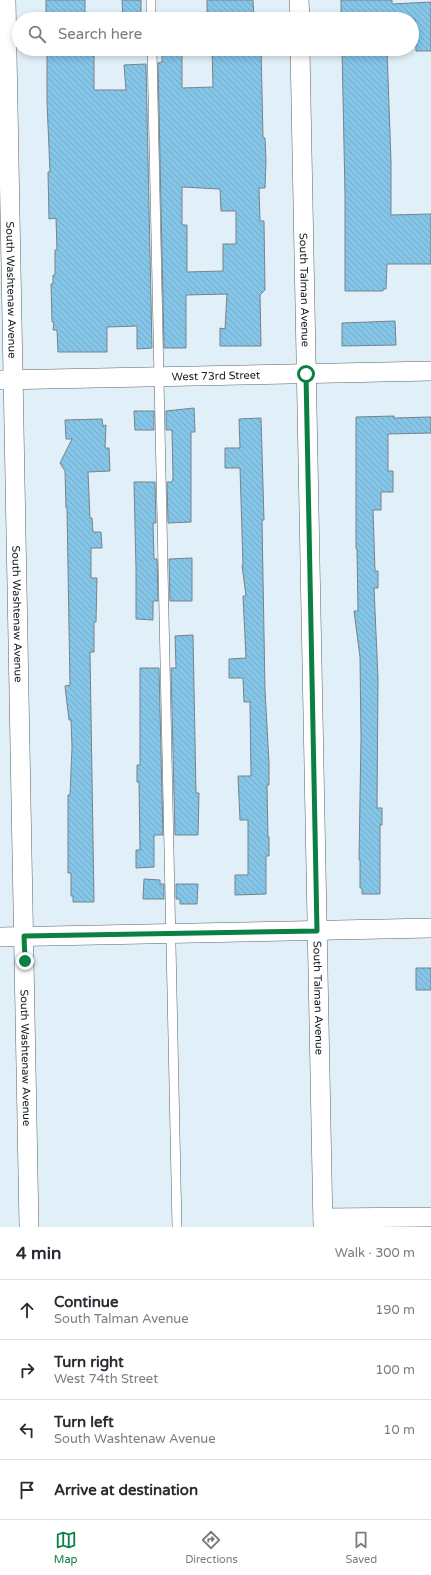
<!DOCTYPE html>
<html lang="en">
<head>
<meta charset="utf-8">
<style>
  :root { --surface:#fff; --page:#f7f7f7; --text:#2b2b33; --muted:#7c7c81; --line:#e1e1e2; --accent:#0b8043 }
  body { margin:0; font-family:"Varela Round",sans-serif; background:var(--page); color:var(--text) }
  .stop { position:absolute; width:12px; height:12px; margin:-9px; border:3px solid #0b8043; border-radius:50%; background:#fff }
  .stop.end { background:#0b8043; border-color:#fff; box-shadow:0 1px 4px #0008 }
  .list { margin:0; padding:0; list-style:none }
  h2 { display:flex; justify-content:space-between; align-items:center; height:52px; margin:0; padding:0 16px; font-size:17px }
  h2 small { font-size:13px; font-weight:400; color:var(--muted) }
  .list li { display:grid; grid-template-columns:26px 1fr auto; gap:12px; align-items:center; box-sizing:border-box; height:60px; padding:0 16px; border-top:1px solid var(--line) }
  .list b { display:block; font-size:15px; white-space:nowrap }
  .list p { margin:0; font-size:13px; white-space:nowrap; color:var(--muted) }
  .list em { font-size:13px; font-style:normal; color:var(--muted) }
  .icon { flex:none; width:22px; height:22px; fill:none; stroke:currentColor; stroke-width:2; stroke-linecap:round; stroke-linejoin:round }
  .map { position:relative; flex:none; width:431px; height:1227px; overflow:hidden }
  .search { position:absolute; background:var(--surface); box-shadow:0 2px 6px #0003; left:12px; right:12px; top:12px; height:44px; display:flex; align-items:center; gap:10px; box-sizing:border-box; padding:0 14px; border-radius:22px; color:var(--muted); font-size:15px }
  .sheet { height:292px; background:var(--surface) }
  nav { display:flex; justify-content:space-around; align-items:center; box-sizing:border-box; height:56px; border-top:1px solid var(--line); background:var(--surface); font-size:11px; color:var(--muted) }
  nav a { display:grid; justify-items:center; gap:2px }
  nav .on { color:var(--accent) }
  .map>svg:first-child { display:block }
  .building { fill:url(#building-back-hatch); stroke:#76838a; fill-rule:evenodd }
  .lines { fill:none; stroke-linecap:round; stroke-linejoin:round }
  .lane-casing { stroke:#58646b; stroke-width:10 }
  .street-casing { stroke:#58646b; stroke-width:20 }
  .lane { stroke:#fff; stroke-width:9 }
  .street { stroke:#fff; stroke-width:19 }
  .route { stroke:#0b8043; stroke-width:5 }
  .labels { text-anchor:middle; stroke-width:3.5; stroke-linejoin:round; paint-order:stroke }
  .street-label { font-size:11px; fill:#171c1e; stroke:#fff }
</style>
</head>
<body>
<div class="map">
<svg width="431" height="1227" viewBox="0 0 431 1227">
  <defs>
    <pattern id="building-back-hatch" width="6" height="6" patternUnits="userSpaceOnUse"><rect width="6" height="6" fill="#84c5e8"/><path d="M-1 5l2 2M0 0l6 6M5-1l2 2" fill="none" stroke="#71a9c7"/></pattern>
  </defs>
  <rect width="100%" height="100%" fill="#e1eff8"/>
  <path class="building" d="M46,0H85V19H46Z
    M122,0H141V19H123Z
    M207,0H253L254,19H207Z
    M341,0H392V4L431,2V51H416L415,19H341Z
    M47,49H94V90H126L124,65L146,64L152,348L137,349V326L107,327V352H58L57,330H53L54,322H52L51,284H53V275H55V250H57L56,218L49,219L48,172H50L47,102Z
    M162,49H182V88L213,87L212,49H261L263,138H265L266,161L265,188H259L260,221H264L265,290L260,295L261,346H220V328L225,329L227,294L186,295V348H164L158,63L162,62ZM182,187L220,189L221,211H236V244H223V271L187,272V225H182Z
    M342,49H387L391,162V215L431,214V264H387L386,289H383V291H345V194Z
    M395,321L396,345L342,346V323Z
    M194,408L195,432H191V522L168,523L167,482H172L173,478L172,430H166V411Z
    M134,411H154V430H135Z
    M394,416V418L431,417V433L388,434V471H393V492H381V510H373L375,571H378V588H374L378,678L377,808H382V825H380V894H362V888H360V860H359L361,737L360,657L354,611H358L357,549H356V417Z
    M261,418L264,520H262L265,690L269,763V785H267L268,837H269V856H266V894L235,895V875H248V820H240L238,776H251L250,702H244L243,678H229V659L246,658L243,596H246L242,565H243L240,468H225V448H240L239,419Z
    M102,419L103,426L106,425L105,448H109L110,471L88,472L90,518H92L93,532H101L102,548H91V578H97L96,622H94V652H90L94,902H73V896H71V873H68V795H70L72,747L71,720H69L65,686L70,685L67,508H66L65,471L60,463L72,439H66L65,420Z
    M134,482H155L156,523H153L154,559H157L158,601H153V620L136,619V569Z
    M192,558V601H170L169,559Z
    M193,635L196,793H199L198,835H175L171,668H176L175,636Z
    M140,668H159L163,835H154V867L136,868V850H140L139,782H137V765H140Z
    M144,879L160,880V884H164V899H143Z
    M176,884H198L197,904H180V899H176Z
    M416,968H431V990H416Z"/>
  <g class="lines">
    <defs>
      <path id="lane" d="M151,0V19
        M152,49L177,1227"/>
      <g id="street">
        <path id="s1" d="M6,0L29,1227"/>
        <path d="M299,0L300,19"/>
        <path id="s2" d="M300,49L323,1227"/>
        <path id="s3" d="M0,380L431,371"/>
        <path d="M0,937L431,928"/>
        <path d="M323,1218L431,1217"/>
      </g>
    </defs>
    <use href="#lane" class="lane-casing"/>
    <use href="#street" class="street-casing"/>
    <use href="#lane" class="lane"/>
    <use href="#street" class="street"/>
  </g>
  <g class="lines">
    <path class="route" d="M25,961L24,936L317,931L306,374"/>
  </g>
  <g class="labels">
    <g class="street-label">
      <text dy="4" stroke="none"><textPath href="#s1" startOffset="290">South Washtenaw Avenue</textPath></text>
      <text dy="4" stroke="none"><textPath href="#s2" startOffset="241">South Talman Avenue</textPath></text>
      <text dy="4" stroke="none"><textPath href="#s3" startOffset="216">West 73rd Street</textPath></text>
      <text dy="4" stroke="none"><textPath href="#s1" startOffset="614">South Washtenaw Avenue</textPath></text>
      <text dy="4" stroke="none"><textPath href="#s2" startOffset="949">South Talman Avenue</textPath></text>
      <text dy="4" stroke="none"><textPath href="#s1" startOffset="1058">South Washtenaw Avenue</textPath></text>
    </g>
  </g>
</svg>
<div class="stop" style="left:306px;top:374px"></div>
<div class="stop end" style="left:25px;top:961px"></div>
<div class="search"><svg class="icon" aria-label="search" viewBox="0 0 24 24"><circle cx="10" cy="10" r="6"/><path d="M15 15l6 6"/></svg>Search here</div>
</div>
<section class="sheet">
<h2>4 min<small>Walk · 300 m</small></h2>
<ul class="list">
<li><svg class="icon" aria-label="ahead" viewBox="0 0 24 24"><path d="M12 20V5M6 11l6-6 6 6"/></svg><div><b>Continue</b><p>South Talman Avenue</p></div><em>190 m</em></li>
<li><svg class="icon" aria-label="right" viewBox="0 0 24 24"><path d="M7 20v-9h11M14 6l5 5-5 5"/></svg><div><b>Turn right</b><p>West 74th Street</p></div><em>100 m</em></li>
<li><svg class="icon" aria-label="left" viewBox="0 0 24 24"><path d="M17 20v-9H6M10 6l-5 5 5 5"/></svg><div><b>Turn left</b><p>South Washtenaw Avenue</p></div><em>10 m</em></li>
<li><svg class="icon" aria-label="arrive" viewBox="0 0 24 24"><path d="M6 21V4h12l-3 4 3 4H6"/></svg><div><b>Arrive at destination</b></div></li>
</ul>
</section>
<nav>
<a class="on"><svg class="icon" aria-label="map" viewBox="0 0 24 24"><path d="M3 6l6-2 6 2 6-2v14l-6 2-6-2-6 2zM9 4v14M15 6v14"/></svg>Map</a>
<a><svg class="icon" aria-label="directions" viewBox="0 0 24 24"><path d="M12 3l9 9-9 9-9-9zM9 14v-3h6M13 9l2 2-2 2"/></svg>Directions</a>
<a><svg class="icon" aria-label="saved" viewBox="0 0 24 24"><path d="M7 4h10v16l-5-4-5 4z"/></svg>Saved</a>
</nav>
</body>
</html>
